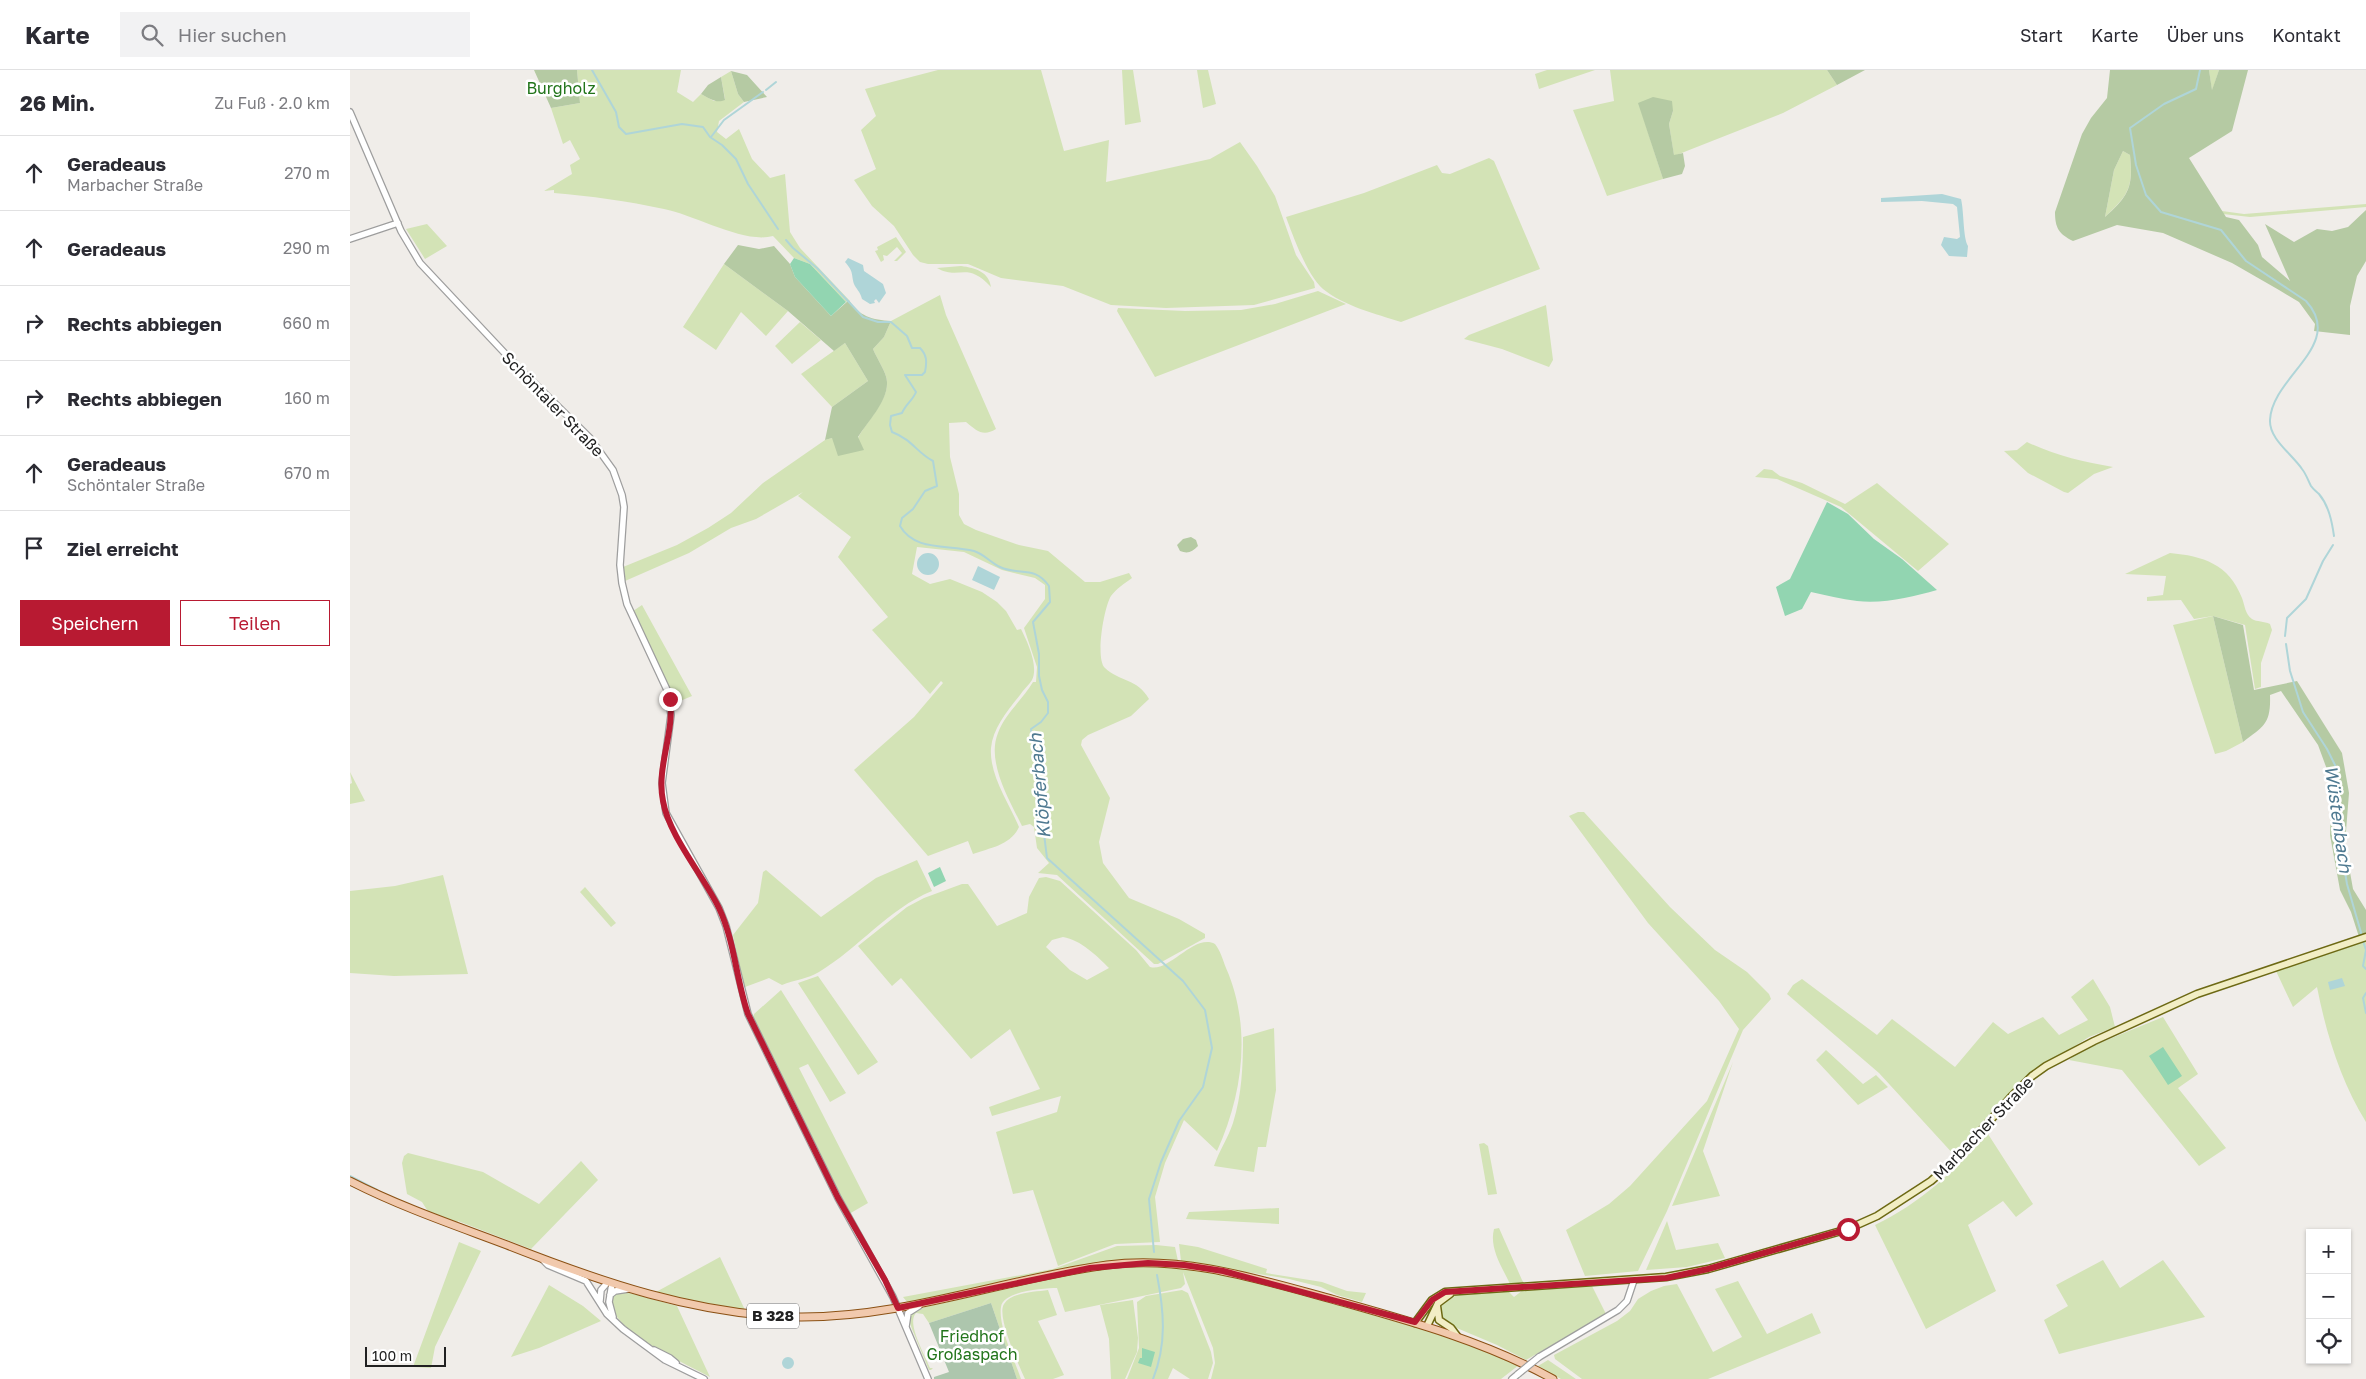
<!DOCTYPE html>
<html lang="de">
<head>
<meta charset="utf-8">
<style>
  :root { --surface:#fff; --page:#f2f2f3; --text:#2b2b33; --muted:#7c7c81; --line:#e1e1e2; --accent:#b81a32 }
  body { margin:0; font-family:"Golos Text",sans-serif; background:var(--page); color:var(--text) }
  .controls { position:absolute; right:15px; bottom:15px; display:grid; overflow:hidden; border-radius:0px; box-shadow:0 1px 4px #0004 }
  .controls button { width:45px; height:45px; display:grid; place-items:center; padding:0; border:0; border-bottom:1px solid var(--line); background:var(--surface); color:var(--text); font:25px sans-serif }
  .scale { position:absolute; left:15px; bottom:12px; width:81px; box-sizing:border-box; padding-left:5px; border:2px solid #212121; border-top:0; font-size:14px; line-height:18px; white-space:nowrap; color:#212121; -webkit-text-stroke:4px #fff; paint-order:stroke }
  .stop { position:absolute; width:15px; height:15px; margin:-11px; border:4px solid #b81a32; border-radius:50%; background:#fff }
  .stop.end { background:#b81a32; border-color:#fff; box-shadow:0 1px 5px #0008 }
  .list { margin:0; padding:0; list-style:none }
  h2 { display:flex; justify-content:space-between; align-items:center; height:65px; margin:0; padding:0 20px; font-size:21px }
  h2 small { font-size:16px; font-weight:400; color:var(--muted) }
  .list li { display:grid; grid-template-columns:32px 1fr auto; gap:15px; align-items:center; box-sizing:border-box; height:75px; padding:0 20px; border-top:1px solid var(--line) }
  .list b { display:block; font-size:19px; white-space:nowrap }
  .list p { margin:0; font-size:16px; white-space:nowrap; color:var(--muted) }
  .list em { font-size:16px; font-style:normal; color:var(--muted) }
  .actions { display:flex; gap:10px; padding:15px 20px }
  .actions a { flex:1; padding:11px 0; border:1px solid var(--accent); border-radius:0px; text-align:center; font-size:18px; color:var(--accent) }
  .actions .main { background:var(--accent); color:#fff }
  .icon { flex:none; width:28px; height:28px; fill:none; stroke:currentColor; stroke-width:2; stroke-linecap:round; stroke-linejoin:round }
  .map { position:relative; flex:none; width:2016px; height:1309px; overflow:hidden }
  header { display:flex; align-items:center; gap:30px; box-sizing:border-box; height:70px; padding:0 25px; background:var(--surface); border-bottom:1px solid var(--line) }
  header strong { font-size:24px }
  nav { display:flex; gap:28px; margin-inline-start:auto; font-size:18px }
  .search { width:350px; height:45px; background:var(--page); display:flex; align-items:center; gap:12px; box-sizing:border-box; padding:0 18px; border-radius:0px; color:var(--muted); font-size:19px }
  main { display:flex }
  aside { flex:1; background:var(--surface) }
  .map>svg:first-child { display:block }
  .grass { fill:#d3e3b6; fill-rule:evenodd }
  .forest { fill:#b5caa3; fill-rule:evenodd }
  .cemetery { fill:#adc6ad }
  .pitch { fill:#92d5b1 }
  .water { fill:#afd5d8 }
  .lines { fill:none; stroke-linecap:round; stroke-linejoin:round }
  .stream { stroke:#afd5d8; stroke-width:2 }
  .tertiary-casing { stroke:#9e9e9e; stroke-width:8 }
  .secondary-casing { stroke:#6d6914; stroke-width:9 }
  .primary-casing { stroke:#8b5114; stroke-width:9 }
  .tertiary { stroke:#fff; stroke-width:5.5 }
  .secondary { stroke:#f2eec5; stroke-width:6 }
  .primary { stroke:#f1c9ad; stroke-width:7 }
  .tertiary-bridge-casing { stroke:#9e9e9e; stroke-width:8; stroke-linecap:butt }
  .tertiary-bridge { stroke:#fff; stroke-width:5.5 }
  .route { stroke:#b81a32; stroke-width:6 }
  .labels { text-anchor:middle; stroke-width:5; stroke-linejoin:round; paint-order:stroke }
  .shield { fill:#fff; stroke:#646464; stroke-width:1 }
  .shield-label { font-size:15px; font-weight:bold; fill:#212121 }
  .park-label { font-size:16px; fill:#21741a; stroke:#fff }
  .street-label { font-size:16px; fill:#212121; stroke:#fff }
  .water-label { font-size:18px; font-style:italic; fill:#4e7990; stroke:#fff }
</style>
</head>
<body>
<header>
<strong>Karte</strong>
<div class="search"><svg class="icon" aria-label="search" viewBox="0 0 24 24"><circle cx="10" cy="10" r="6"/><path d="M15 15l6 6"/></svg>Hier suchen</div>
<nav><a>Start</a><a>Karte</a><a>Über uns</a><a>Kontakt</a></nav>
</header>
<main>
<aside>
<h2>26 Min.<small>Zu Fuß · 2.0 km</small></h2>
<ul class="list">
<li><svg class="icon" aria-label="ahead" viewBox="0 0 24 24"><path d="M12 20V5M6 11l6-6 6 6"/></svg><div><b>Geradeaus</b><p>Marbacher Straße</p></div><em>270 m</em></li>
<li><svg class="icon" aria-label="ahead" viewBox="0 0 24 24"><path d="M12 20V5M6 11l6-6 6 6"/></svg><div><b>Geradeaus</b></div><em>290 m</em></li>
<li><svg class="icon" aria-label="right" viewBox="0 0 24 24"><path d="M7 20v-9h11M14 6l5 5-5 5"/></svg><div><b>Rechts abbiegen</b></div><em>660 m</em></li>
<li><svg class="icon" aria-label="right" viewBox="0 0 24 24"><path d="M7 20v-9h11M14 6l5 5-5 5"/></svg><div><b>Rechts abbiegen</b></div><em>160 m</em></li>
<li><svg class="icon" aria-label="ahead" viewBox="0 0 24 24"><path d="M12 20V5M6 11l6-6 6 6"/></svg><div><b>Geradeaus</b><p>Schöntaler Straße</p></div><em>670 m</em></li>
<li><svg class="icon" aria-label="arrive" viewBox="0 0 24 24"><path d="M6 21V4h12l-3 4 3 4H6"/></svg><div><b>Ziel erreicht</b></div></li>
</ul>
<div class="actions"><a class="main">Speichern</a><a>Teilen</a></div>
</aside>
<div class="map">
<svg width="2016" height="1309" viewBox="0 0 2016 1309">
  <rect width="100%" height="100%" fill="#f0ede9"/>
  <path class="grass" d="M227,0H331L327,22L343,32L351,24L364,31L375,29L371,7L381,1L388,24L394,32L369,51L367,62L376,69L389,59L402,89L420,108L435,104L440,162L450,178L499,230L496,232L460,194L444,188L423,166C394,174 345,145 314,139C277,131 241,126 204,123V120L194,121L222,104L220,95L230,89L220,70L213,74L201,38L230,33Z
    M588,0H691L714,81L759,70L756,112L860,89L890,72L907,96L925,126L946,185L964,212L965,218L904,235L816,238L761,235L713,216L651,208L618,194H578L570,192L563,185L544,156L522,136L504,110L526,99L511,60L526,46L515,19Z
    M772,0H783L791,52L775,55Z
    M847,0H858L866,34L853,38Z
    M1197,0H1245L1189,19L1185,4Z
    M1260,0H1477L1487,15L1433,43L1324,86L1319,54L1323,41L1289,34L1313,109L1257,126L1223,40L1264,31Z
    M1859,0H1869L1862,21Z
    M1773,81L1780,85C1783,118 1779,124 1755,147L1764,100Z
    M1139,88L1144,91L1190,199L1051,252C1026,244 994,236 973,219C957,205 943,166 936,147L1014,123L1087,95L1092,103L1100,104Z
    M2016,134V137L1900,147L1873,144L1872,141L1894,144Z
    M77,154L97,176L75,189L56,159Z
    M546,167L556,182L547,191H544L552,183L547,177L537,186L533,185L534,190L531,192L525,181L528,180L527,177Z
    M374,194L438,241L416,266L391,242L366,280L333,257Z
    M611,196C626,198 639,202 641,217C616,190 610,211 587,198Z
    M968,221L996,234L805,307L767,241L768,238L835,241L891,240L925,234Z
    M590,225L596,245L646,359C633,367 627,361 616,352L599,353L600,387L609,424V445L614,454L626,460L669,475L698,481L735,512H750L779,503L782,508C775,513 766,519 761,526C754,537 745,589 755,598C770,612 787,608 799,629L781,646L738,665L732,670L731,675L760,728L749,772L753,793L779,828L829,849L855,864V868L808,894H804L707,805L688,803L699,793L687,778L684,757L680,754L672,756C660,731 636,692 648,663C655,644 673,629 683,612H686L687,597L674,558L695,529V515L685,508L652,500L614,482L567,477L562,504L580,514L600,509L632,522L647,532L656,541L667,560L671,559C677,571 689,596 682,610C679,615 673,620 670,625C657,641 643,658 641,678C639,705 659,733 669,757C661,775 640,778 623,784L618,771L578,786L504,700L564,647L593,613L591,611L580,624L522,560L538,547L488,487L501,467L448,426L453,422L406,449L381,458L339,483L275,511L273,497L327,475L358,458L381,443L413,413L475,370L482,368L513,380L508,368C517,351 538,331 537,312C537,303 527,289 523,279L534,267L541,251Z
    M1196,235L1203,290L1199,297L1152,279L1114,269L1119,265Z
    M450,252L471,270L442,294L425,276Z
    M495,273L518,311L482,337L451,304Z
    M1677,372C1704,385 1733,392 1763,397L1744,404L1718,423L1714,422L1678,403L1654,381L1667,380Z
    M1414,399L1422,400L1430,406L1452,413L1495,434L1527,413L1599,474L1568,501L1491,437L1427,409L1405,407Z
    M1820,483C1853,486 1879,494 1892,528C1895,536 1895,544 1902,549C1907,552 1914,551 1920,554L1922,560L1911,593V617L1905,619L1895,555L1863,546L1844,549L1831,530L1797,531V527L1813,525L1816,506L1775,504Z
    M292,535L342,626L323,634L319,619L283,541Z
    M1863,546L1893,672L1876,681L1865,684L1823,555Z
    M0,702L15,731L0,734V714L2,713Z
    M1228,742H1234L1320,837L1365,880L1397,902L1419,924L1421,929L1393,960L1317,1141L1288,1201L1235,1206L1216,1160L1259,1134L1280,1116L1357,1031L1389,959L1369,931L1298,853L1219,746Z
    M567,790L582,821C538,839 509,878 469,902C458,909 444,910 432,915L419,908L395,917L393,916L383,865L408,833L413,802L416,800L471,847L526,808Z
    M93,805L118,904L44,906L0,903V821L45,816Z
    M696,807L710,811L786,880L800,897C819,903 844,863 865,874C870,880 873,890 876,898C902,957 893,1024 867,1081L834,1050L815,1093L805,1127L810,1172L765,1174L708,1196L683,1120L663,1124L646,1062L707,1042L711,1026L642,1046L639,1037L690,1019L660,959L621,989L551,908L542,916L508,876L557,837L574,828L612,814H618L647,856L677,843L679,827L689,808ZM713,867C731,870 747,886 759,898L737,910L720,900L696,877L702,870Z
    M235,817L266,853L261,857L230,822Z
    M2016,871V1052C1991,1012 1976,963 1967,917L1943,937L1926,901Z
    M468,906L528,992L508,1005L448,913Z
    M1452,909L1527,965L1542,949L1605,997L1643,952L1658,964L1693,947L1709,965L1738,950L1721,927L1743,909L1760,937L1765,957L1739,967L1693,996L1644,1041L1605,1086L1529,1003L1437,924L1443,915Z
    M431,920L496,1023L480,1032L458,994L449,998L518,1133L499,1144L403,951L404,944Z
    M1813,947L1848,1004L1828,1018L1876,1078L1849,1096L1772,1000L1719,990L1730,981Z
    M924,958L926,1020L916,1077H908L904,1102L864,1096C869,1081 878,1068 883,1053C892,1024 893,996 893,967Z
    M1476,980L1513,1014L1526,1005L1538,1017L1508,1035L1466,990Z
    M1383,992L1353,1081L1370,1126L1322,1136Z
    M1638,1064L1683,1134L1666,1147L1653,1131L1618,1155L1646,1221L1576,1259L1525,1155C1571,1133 1604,1101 1638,1064Z
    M1134,1073L1138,1076L1147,1124L1138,1125L1129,1074Z
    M58,1083L133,1102L189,1134L231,1091L248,1110L181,1179L108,1151L107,1153L79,1143L72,1132L57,1124L52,1093L54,1086Z
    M929,1138V1154L836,1149L839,1142Z
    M1317,1151L1326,1180L1368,1173L1375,1188L1337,1197L1296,1200Z
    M1149,1158L1172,1210L1174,1213L1160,1214C1152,1197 1139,1178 1144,1159Z
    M109,1172L131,1181L85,1277L81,1298L63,1297Z
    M829,1174L848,1177L917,1199L916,1203L972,1212L997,1221L1016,1223L1012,1232L987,1225L971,1217L939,1209L831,1191Z
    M806,1175L825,1177L828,1191L790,1190L738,1194L558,1233L553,1227L703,1199L767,1176Z
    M370,1187L395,1240L334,1229L306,1222Z
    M1753,1190L1770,1218L1813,1190L1855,1247L1709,1284L1694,1250L1718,1236L1706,1215Z
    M793,1196L837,1198L888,1207L1094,1265L1169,1295L1151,1309H861L865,1293L863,1278L833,1202L835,1214L831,1218L715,1242L707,1218C694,1218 653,1221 651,1237C648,1256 665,1291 671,1309H667L641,1233L579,1253L573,1244L566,1243C556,1253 575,1285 580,1298H583L581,1300H579L562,1259L559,1250L561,1245L575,1237L734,1202Z
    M1388,1211L1417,1264L1462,1243L1471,1263L1358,1309H1232L1205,1289L1204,1285L1267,1251L1280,1241L1288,1229L1301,1221L1314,1216L1327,1214L1363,1282L1392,1267L1365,1219Z
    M199,1215L233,1236L251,1251L189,1278L161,1287Z
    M1242,1216L1256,1244L1176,1290L1147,1275L1095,1253L1089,1238C1097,1216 1138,1221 1157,1220L1164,1227L1173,1220Z
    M698,1220L707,1245L688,1251L714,1305L703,1309H675C669,1295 646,1246 654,1234C662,1222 685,1222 698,1220Z
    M832,1220L838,1223L861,1282L863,1293L858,1309H840L823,1298L818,1309H777L789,1278L787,1232L796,1226Z
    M276,1222L327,1236L360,1307C334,1293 283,1270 267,1247C263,1242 262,1236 261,1229L267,1223Z
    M783,1230L788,1268L787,1282L775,1309H761L759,1269L750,1235Z
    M1198,1290L1226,1309H1211L1188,1296Z"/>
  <path class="forest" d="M184,0H227L230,33L201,38Z
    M1477,0H1515L1487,15Z
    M1760,0H1859L1862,20L1869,0H1898L1882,61L1839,88L1876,147L1889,150L1908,175L1912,187L1940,211L1915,154L1944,172L1967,159L1982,161L1998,157L2016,140V191L2007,206L2000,236V265L1964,261L1965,254L1949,232L1929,220L1882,193L1813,163L1767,155L1723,171C1709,164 1705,158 1705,142L1732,64L1741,48L1757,28ZM1773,81L1780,85C1783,116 1780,125 1755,147L1764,100Z
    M381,1L397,5L417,27L394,32L388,24Z
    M371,7L375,30C366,34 359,28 351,24L358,15Z
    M1303,27L1322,31L1323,41L1319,54L1324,85L1333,83L1335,96L1332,104L1313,109L1288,33Z
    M388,175L409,179L424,176L440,194L445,207L481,246L499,230C508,246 523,250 541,251L534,267L523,279C527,289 537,303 537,312C538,331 518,351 508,367L514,380L488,386L482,368L475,370L482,337L518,311L495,273L484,281L438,241L374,194Z
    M841,467L846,470L848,476C842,482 838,484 830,481L827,475L833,469Z
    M1863,546L1893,555L1904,620L1947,611L1992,683L1999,723L1995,774L2003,819L2016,840V864L2009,867L2001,842L1990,820L1980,765L1982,713L1968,675L1931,621L1920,625C1921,654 1914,656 1893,672Z"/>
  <path class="cemetery" d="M641,1233L667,1309H584V1307L599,1302L579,1253Z"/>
  <path class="pitch" d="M444,188L460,194L496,232L481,246L445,207L440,194Z
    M1477,432L1498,444L1524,469L1552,489L1587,520C1562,527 1534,534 1507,531C1491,529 1476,525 1461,522L1452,539L1435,546L1426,517L1440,509Z
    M590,797L596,811L584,817L578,803Z
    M1813,977L1832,1006L1818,1015L1799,986Z
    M792,1278L805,1282L801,1297L788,1293L790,1288H792Z"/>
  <path class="water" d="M1592,124L1611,129C1614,141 1613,168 1618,176L1617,187L1599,186L1591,175L1594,167L1607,169L1610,167L1607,137L1603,134L1572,131L1531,132V128Z
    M498,188L513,195L514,201L533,214L536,223L529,233L526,229L524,231L525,233L520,234L512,229C510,221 506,219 504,214C501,204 504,202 495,192Z
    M567 494a11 11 0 1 1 22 0a11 11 0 1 1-22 0Z
    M628,496L650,507L644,520L622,510Z
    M1992,908L1995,916L1980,920L1978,912Z
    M432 1293a6 6 0 1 1 12 0a6 6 0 1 1-12 0Z"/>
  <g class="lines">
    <path class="stream" d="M242,0L266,42L269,57L276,64L332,54L353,57L360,67L372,75L386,89L398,114L428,159
      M1850,0L1846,19L1814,34L1780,58L1786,95L1796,125L1811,142L1871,160L1896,191L1956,231C1996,275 1922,306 1920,350C1919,369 1942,384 1952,399C1956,404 1958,410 1961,416C1963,419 1966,421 1969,424C1979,436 1982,452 1984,466
      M416,20L426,12
      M361,67L374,50L413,22
      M436,170L443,178L467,198L513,247L528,252H541L557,266L562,278H570C577,285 577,292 575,302L572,305H555L566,322C563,330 556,334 552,343L541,346L540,355L542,362C563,370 566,382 583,391L587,416L575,421L563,439L552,448L550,456C565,482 598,474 624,481C634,484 641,493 650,497C670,506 684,495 699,516L700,532L683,552L689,584V606L692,620L698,632V643L691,652L681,659L697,788L833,911L855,940L862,978L853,1017L829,1051L811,1092L799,1129L804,1182
      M1935,566L1937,548L1956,529L1973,491L1983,475
      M1936,574L1940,601L1953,642L1977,679L1985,695L1988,716L1990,772L1997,814L2012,866
      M2013,871L2016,880L2013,896L2016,899
      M2016,923L2013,928L2016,943
      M0,1106L27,1120
      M803,1309C817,1274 814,1241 807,1205"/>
    <defs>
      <path id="tertiary" d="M0,42L51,161L70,193L164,293L240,368L263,400L272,425L274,437L270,495L272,513L277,534L318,622L321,645L312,713L316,743L369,838L376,856L398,944L488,1128L543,1227L578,1309
        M0,169L48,153
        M193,1190L198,1195L236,1211L257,1244L273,1259L315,1290L354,1309
        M262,1214L259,1232L263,1247
        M260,1225L265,1221L278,1219
        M250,1231L251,1220L257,1213
        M556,1256L558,1243L569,1236
        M304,1280L320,1288L326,1293
        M1189,1287L1268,1240L1277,1231L1284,1210
        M1162,1309L1168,1304"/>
      <path id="secondary" d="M1087,1236L1089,1250L1101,1258L1107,1266
        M1065,1253L1082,1230L1095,1222L1316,1207L1358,1199L1498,1159L1527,1146L1581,1111L1605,1090L1661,1027L1682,1006L1696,996L1744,971L1847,924L2016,867
        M1077,1256L1088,1233L1100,1224"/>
      <path id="primary" d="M0,1111C51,1137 104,1155 157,1175C251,1212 346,1245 448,1247C554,1248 653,1209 757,1195C835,1185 911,1210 985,1230C1060,1251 1134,1271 1203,1309"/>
    </defs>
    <use href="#tertiary" class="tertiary-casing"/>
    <use href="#secondary" class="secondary-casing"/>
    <use href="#primary" class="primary-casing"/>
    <use href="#tertiary" class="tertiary"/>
    <use href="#secondary" class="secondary"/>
    <use href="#primary" class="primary"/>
    <defs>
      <path id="tertiary-bridge" d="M1168,1304L1189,1287"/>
    </defs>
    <use href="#tertiary-bridge" class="tertiary-bridge-casing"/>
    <use href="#tertiary-bridge" class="tertiary-bridge"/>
  </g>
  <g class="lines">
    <path class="route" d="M320,629C325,662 306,697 313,731C319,766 353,805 369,838C385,872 386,910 398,944L488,1128L535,1210L548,1238L740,1198L798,1193L834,1195L873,1201L1065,1252L1082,1230L1095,1222L1316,1208L1358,1199L1498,1159"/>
  </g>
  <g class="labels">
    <rect class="shield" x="397" y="1233.5" width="52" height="25" rx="4"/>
    <g class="shield-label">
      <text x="423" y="1251">B 328</text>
    </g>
    <g class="park-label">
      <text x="211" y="24">Burgholz</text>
      <text x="622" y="1272">Friedhof<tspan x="622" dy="18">Großaspach</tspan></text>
    </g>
    <g class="street-label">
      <text transform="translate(203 334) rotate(46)" y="6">Schöntaler Straße</text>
      <text transform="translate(1633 1058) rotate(-46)" y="6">Marbacher Straße</text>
    </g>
    <g class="water-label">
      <text transform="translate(690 716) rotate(-95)" y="6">Klöpferbach</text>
      <text transform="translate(1988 749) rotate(82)" y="6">Wüstenbach</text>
    </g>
  </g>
</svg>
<div class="controls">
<button>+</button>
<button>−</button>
<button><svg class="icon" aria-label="locate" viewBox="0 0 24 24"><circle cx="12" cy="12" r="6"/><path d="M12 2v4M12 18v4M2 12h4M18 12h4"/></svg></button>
</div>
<div class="scale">100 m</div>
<div class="stop" style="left:1498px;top:1159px"></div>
<div class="stop end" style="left:320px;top:629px"></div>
</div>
</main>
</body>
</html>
